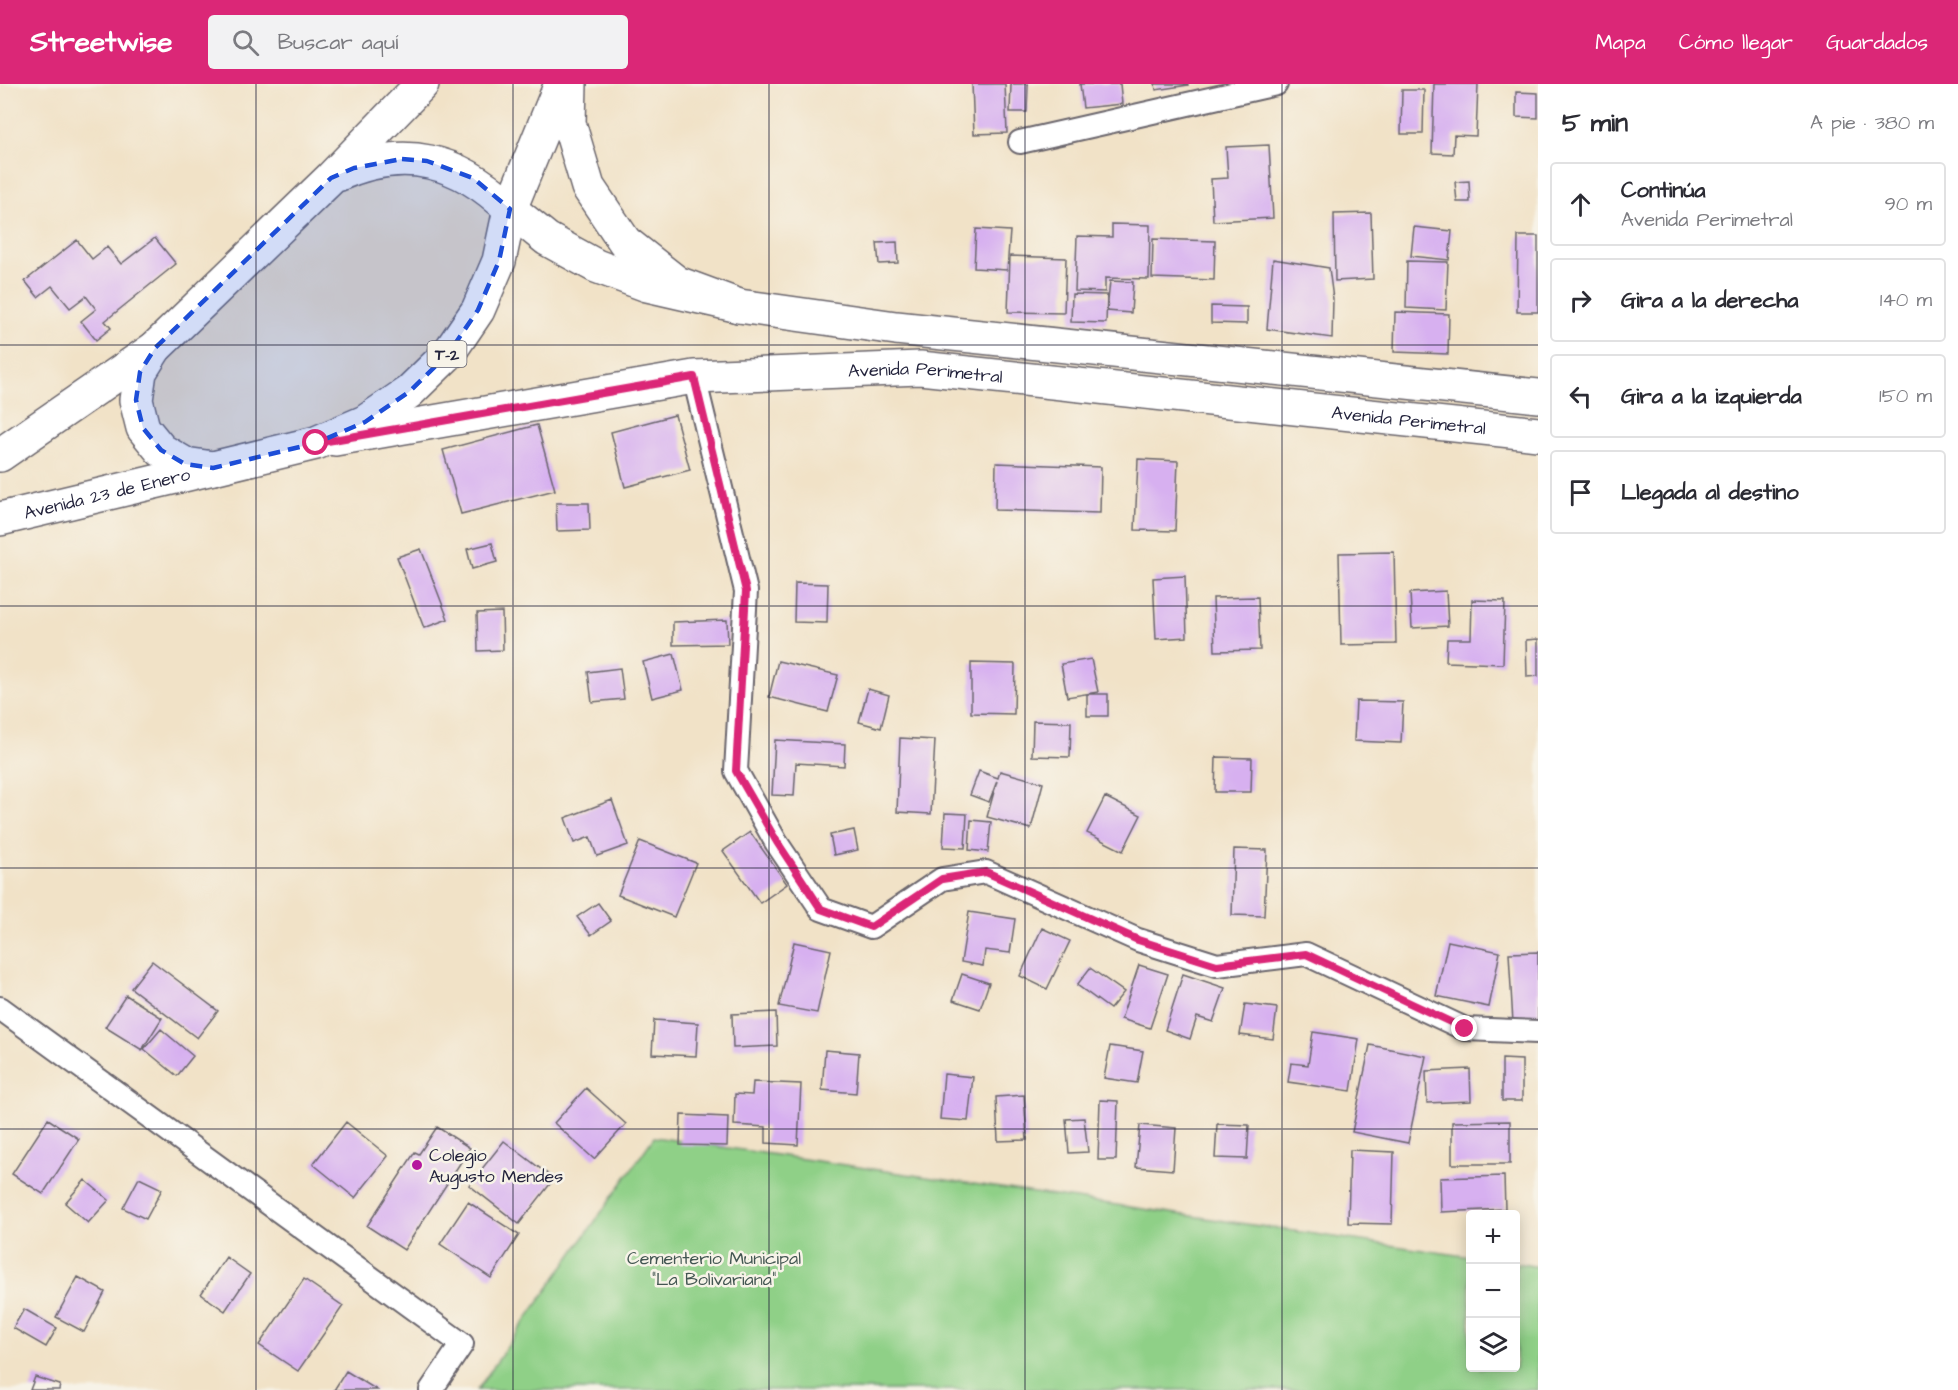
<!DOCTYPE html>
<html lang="es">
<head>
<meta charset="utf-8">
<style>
  :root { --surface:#fff; --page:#f2f2f3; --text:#2b2b33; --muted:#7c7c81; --line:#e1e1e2; --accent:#db2777 }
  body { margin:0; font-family:"Architects Daughter",sans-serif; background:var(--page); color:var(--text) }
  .controls { position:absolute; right:18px; bottom:18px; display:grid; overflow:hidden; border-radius:6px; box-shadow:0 3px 15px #0003 }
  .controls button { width:54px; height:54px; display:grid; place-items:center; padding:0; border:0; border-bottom:2px solid var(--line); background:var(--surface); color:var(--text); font:30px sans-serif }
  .stop { position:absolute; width:18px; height:18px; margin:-14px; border:4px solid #db2777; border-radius:50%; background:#fff }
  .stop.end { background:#db2777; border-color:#fff; box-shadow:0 2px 6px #0008 }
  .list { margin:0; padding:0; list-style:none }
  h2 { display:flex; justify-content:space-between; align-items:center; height:78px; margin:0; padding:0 24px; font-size:26px }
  h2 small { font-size:20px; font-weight:400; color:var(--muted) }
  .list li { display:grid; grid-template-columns:39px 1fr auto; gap:18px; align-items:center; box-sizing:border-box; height:84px; margin:0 12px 12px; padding:0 12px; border:2px solid var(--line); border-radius:6px }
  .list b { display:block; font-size:22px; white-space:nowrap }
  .list p { margin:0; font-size:20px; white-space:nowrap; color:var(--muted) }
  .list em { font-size:20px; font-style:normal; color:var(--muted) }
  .icon { flex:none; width:33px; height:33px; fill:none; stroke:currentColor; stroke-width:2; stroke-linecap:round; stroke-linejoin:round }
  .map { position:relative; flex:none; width:1538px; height:1306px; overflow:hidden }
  header { display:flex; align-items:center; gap:36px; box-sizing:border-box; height:84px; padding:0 30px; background:var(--accent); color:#fff }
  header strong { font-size:28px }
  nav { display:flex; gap:33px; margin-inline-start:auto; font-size:21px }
  .search { width:420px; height:54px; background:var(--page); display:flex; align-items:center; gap:15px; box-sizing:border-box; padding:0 21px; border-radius:6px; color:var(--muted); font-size:22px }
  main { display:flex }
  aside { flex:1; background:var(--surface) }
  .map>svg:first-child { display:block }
  .green { fill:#8fd087; stroke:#587961; stroke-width:1.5 }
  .building { fill:#d7b0f0 }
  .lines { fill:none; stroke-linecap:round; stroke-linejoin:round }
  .street-casing { stroke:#6a656c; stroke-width:26 }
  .secondary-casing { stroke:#6a656c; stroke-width:36 }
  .highway-casing { stroke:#6a656c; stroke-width:36 }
  .street { stroke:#fff; stroke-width:22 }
  .secondary { stroke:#fff; stroke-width:33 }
  .highway { stroke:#fff; stroke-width:33 }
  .route { stroke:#db2777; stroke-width:8 }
  .marked { fill:#1d4ed8; fill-opacity:0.2; stroke:#1d4ed8; stroke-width:4.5; stroke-dasharray:12 8; stroke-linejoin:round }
  .grid { fill:none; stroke:#22223b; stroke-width:1.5; stroke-opacity:0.55 }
  .poi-dot { fill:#b5179e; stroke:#f7f3e8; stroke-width:2 }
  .labels { text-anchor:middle; stroke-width:5; stroke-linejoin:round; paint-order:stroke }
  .shield { fill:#f7f3e8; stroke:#62616f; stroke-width:1.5 }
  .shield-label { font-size:16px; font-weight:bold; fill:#22223b }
  .street-label { font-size:18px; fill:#22223b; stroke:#f7f3e8 }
  .poi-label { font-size:18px; fill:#22223b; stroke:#f7f3e8; text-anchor:start }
  .park-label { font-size:18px; fill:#435652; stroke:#f7f3e8 }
</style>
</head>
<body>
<header>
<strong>Streetwise</strong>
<div class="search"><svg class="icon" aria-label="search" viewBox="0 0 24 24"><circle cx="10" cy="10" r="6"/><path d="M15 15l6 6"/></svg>Buscar aquí</div>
<nav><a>Mapa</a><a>Cómo llegar</a><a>Guardados</a></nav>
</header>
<main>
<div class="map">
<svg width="1538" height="1306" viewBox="0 0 1538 1306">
  <rect width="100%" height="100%" fill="#f7f3e8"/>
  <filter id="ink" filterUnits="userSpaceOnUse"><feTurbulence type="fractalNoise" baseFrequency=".0167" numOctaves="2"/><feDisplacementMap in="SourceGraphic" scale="12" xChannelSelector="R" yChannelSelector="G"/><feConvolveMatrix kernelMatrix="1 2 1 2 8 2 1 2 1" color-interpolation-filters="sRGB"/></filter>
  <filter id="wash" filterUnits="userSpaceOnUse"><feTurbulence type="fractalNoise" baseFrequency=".008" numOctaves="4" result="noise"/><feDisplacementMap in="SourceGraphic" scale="24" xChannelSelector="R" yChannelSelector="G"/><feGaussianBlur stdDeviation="1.35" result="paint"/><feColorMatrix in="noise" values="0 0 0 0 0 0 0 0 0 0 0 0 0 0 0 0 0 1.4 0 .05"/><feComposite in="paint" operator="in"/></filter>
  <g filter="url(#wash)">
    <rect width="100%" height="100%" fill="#f1e2c7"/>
    <path class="green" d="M654,1053L1470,1173V1284H1516V1179L1538,1183V1306H477Z"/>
    <g id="blocks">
      <path class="building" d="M972,0H1005L1007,49L974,50Z
        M1011,0H1028L1027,28H1010Z
        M1080,0H1120L1122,20L1083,24Z
        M1155,0H1188V1L1156,6Z
        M1434,0H1478L1476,52L1454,51L1453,70L1432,69Z
        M1402,6H1424L1423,50H1401Z
        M1516,8L1538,9V34L1516,33Z
        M1269,61L1273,134L1213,137L1211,95L1228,94L1226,63Z
        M1469,97L1470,118H1457L1455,98Z
        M1371,129L1373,195L1335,197L1334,130Z
        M1112,140L1150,141L1149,195L1105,194V208L1075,207L1077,152L1112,153Z
        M1414,143L1452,147L1449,176L1411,172Z
        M976,145L1010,147L1007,186L974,184Z
        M1518,152H1538V228H1517Z
        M155,154L176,180L105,237L111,244L96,256L81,237L96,225L86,212L70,224L52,202L38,213L25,197L77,156L92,175L107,163L121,180Z
        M1153,155L1215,157L1214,196L1152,194Z
        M897,158L898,179L879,180L877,159Z
        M1010,172L1066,174L1064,229L1008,228Z
        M1273,175L1329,184L1333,215L1332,254L1267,245Z
        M1407,177L1448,178L1446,226L1406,224Z
        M1110,197L1133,198L1131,229L1107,227Z
        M1072,210L1107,211L1106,239L1071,238Z
        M1211,222L1247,223V240L1211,239Z
        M1395,228L1449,230L1448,270L1394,268Z
        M675,331L690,386L625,403L611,348Z
        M537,341L555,406L461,430L443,366Z
        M1138,375L1178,377L1175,447L1135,446Z
        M996,379L1101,383L1100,429L995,426Z
        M556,419H589L590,446L557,447Z
        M492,459L497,478L472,485L467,465Z
        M421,465L448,535L424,544L397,473Z
        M1394,468L1396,560L1341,561L1339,469Z
        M1185,492L1187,553L1156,555L1153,494Z
        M795,499L828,500L827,539L794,538Z
        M1446,507L1448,542L1412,544L1410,509Z
        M1258,513L1260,566L1215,567L1213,514Z
        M1472,516L1505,517L1503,580L1446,578L1447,555H1471Z
        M502,528L503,566L478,567L477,529Z
        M727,536L728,560L673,561V538Z
        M1538,555V592L1527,593L1526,556Z
        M674,570L683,606L652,614L643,578Z
        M1091,575L1098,608L1067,613L1061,580Z
        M778,577L838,591L828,628L769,613Z
        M971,579L1015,580L1014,630L971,629Z
        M620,584L624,615L592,618L588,588Z
        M868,605L889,611L881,644L859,638Z
        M1087,610H1108V632H1087Z
        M1356,617L1403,618L1401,659L1354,657Z
        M1033,637L1071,638L1070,673L1032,672Z
        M900,654L935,656L931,730L897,728Z
        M775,656L845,660L844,682L796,679L794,712L772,711Z
        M1216,673L1252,674L1251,708H1215Z
        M979,687L998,694L1000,687L1043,699L1031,745L987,733L997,697L989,718L970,711Z
        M1105,713L1141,731L1123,767L1087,749Z
        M612,716L628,761L597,772L590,753L574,759L565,734Z
        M945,729L967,730L965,764L943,763Z
        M971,736L991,738L988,768L969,766Z
        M854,746L858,766L834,771L830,751Z
        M750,748L787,800L760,819L723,767Z
        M640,757L696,779L674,833L618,811Z
        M1234,765L1267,766L1264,832L1232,831Z
        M598,819L611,837L591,851L577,833Z
        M969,828L1015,835L1010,869L985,866L983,882L961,878Z
        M1042,844L1070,857L1047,905L1020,892Z
        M1448,857L1500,868L1489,923L1436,912Z
        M794,858L831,866L817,929L779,922Z
        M1538,868V938L1513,939L1509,869Z
        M152,877L218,927L197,954L131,904Z
        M1139,881L1168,890L1150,944L1121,935Z
        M1090,884L1124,908L1110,925L1077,901Z
        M962,890L989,899L980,925L953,916Z
        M1183,890L1225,904L1213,938L1197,933L1190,955L1165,946Z
        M126,911L162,934L142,966L105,943Z
        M1245,920L1277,924L1273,955L1240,951Z
        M776,928L777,962L733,964L732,930Z
        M654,936L698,939L696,972L652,970Z
        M161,945L193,972L177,992L144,965Z
        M1313,948L1359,955L1351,1007L1288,998L1291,979L1308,981Z
        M1370,961L1426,972L1408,1059L1352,1048Z
        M1110,962L1143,967L1137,999L1104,994Z
        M825,966L859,969L856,1009L822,1006Z
        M1502,975L1522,976V1017H1502Z
        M1470,985L1471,1017L1427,1019L1426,987Z
        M944,990L973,993L968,1037L940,1035Z
        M753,998L801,1000L798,1061L766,1059V1043L734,1041L735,1010L752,1011Z
        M586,1004L626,1040L594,1075L554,1039Z
        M1024,1011L1027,1056L998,1057L996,1013Z
        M1100,1016L1118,1017L1116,1076H1098Z
        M681,1031L728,1033L727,1062L680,1061Z
        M1084,1034L1088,1068L1069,1069L1066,1035Z
        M48,1035L79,1055L43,1110L12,1090Z
        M1510,1037V1080H1452V1038Z
        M346,1038L388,1072L355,1114L313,1080Z
        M1217,1040L1249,1041L1247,1075L1215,1074Z
        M1140,1041L1176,1044L1173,1086L1136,1083Z
        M437,1043L470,1064L404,1166L367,1142L415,1068L419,1070Z
        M504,1057L554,1095L519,1140L469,1101Z
        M1350,1066L1394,1068L1392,1140L1348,1139Z
        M1504,1092L1505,1125L1441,1128L1440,1094Z
        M139,1094L162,1105L146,1135L123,1124Z
        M85,1096L109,1116L88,1139L65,1119Z
        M468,1118L519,1151L491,1194L440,1160Z
        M226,1173L250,1190L225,1227L201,1210Z
        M78,1193L105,1208L84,1248L56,1233Z
        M304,1195L343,1222L298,1287L259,1261Z
        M24,1225L57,1244L46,1263L13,1244Z
        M346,1287L377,1306H334Z
        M35,1293L60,1301L59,1306H30Z"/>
    </g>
  </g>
  <g filter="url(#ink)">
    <use href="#blocks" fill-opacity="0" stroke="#6a656c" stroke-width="1.5"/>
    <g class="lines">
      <defs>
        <path id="street" d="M1020,58L1276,0
          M694,293L746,507L736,687L776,758L821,825L871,843L942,795L986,788L1138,856L1217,881L1306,870L1465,945L1538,948
          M0,924L462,1260L431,1306"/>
        <g id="secondary">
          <path d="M510,125L547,155L596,182L647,201L739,222L896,244L1538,312"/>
          <path id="s1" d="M335,355L694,293L920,284L1538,350"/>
          <path d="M0,371L155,264"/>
          <path id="s2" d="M0,435L213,384"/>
        </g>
        <path id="highway" d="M422,0L331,94L155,264L140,288L136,316L143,344L161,366L185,380L213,384L316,359L365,338L409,308L448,270L478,226L499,177L510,125L561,0
          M570,0L569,39L588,103L625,158L677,199L739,222
          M337,91C404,61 459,75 510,125"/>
      </defs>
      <use href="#street" class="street-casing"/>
      <use href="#secondary" class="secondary-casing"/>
      <use href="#highway" class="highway-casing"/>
      <use href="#street" class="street"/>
      <use href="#secondary" class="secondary"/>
      <use href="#highway" class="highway"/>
    </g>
  </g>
  <g class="lines" filter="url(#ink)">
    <path class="route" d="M316,359L694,293L746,507L736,687L777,758L821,825L871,843L942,795L986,788L1138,856L1217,881L1306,870L1465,945"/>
  </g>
  <path class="marked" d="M402,75L427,77L473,94L510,125L499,177L478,226L448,270L409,308L365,338L316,359L213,384L185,380L161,366L143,344L136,316L140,288L155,264L331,94L354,84Z"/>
  <path class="grid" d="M256,0V1306M513,0V1306M769,0V1306M1025,0V1306M1282,0V1306M0,261H1538M0,522H1538M0,784H1538M0,1045H1538"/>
  <circle class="poi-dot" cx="417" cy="1081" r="6"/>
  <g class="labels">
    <rect class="shield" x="427.5" y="257" width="39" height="26" rx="4.5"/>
    <g class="shield-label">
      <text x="447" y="276">T-2</text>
    </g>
    <g class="street-label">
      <text dy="6" stroke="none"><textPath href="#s1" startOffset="596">Avenida Perimetral</textPath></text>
      <text dy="6" stroke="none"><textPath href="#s1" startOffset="1082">Avenida Perimetral</textPath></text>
      <text dy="6" stroke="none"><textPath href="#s2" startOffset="110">Avenida 23 de Enero</textPath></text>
    </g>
    <g class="poi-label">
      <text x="429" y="1077">Colegio<tspan x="429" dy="21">Augusto Mendes</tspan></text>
    </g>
    <g class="park-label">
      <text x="714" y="1180">Cementerio Municipal<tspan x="714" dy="21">"La Bolivariana"</tspan></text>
    </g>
  </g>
</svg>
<div class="controls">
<button>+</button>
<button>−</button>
<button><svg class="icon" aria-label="layers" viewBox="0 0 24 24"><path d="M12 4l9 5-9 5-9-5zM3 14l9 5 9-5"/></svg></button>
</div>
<div class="stop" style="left:316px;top:359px"></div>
<div class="stop end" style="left:1465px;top:945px"></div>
</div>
<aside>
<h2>5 min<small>A pie · 380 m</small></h2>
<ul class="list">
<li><svg class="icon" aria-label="ahead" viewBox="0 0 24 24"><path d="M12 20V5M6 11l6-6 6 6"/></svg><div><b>Continúa</b><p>Avenida Perimetral</p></div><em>90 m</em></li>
<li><svg class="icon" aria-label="right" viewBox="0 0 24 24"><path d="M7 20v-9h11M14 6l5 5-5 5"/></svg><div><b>Gira a la derecha</b></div><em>140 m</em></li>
<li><svg class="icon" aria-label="left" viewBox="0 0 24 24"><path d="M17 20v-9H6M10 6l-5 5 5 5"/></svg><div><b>Gira a la izquierda</b></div><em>150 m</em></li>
<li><svg class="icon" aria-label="arrive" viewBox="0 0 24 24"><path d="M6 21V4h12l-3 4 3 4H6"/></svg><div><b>Llegada al destino</b></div></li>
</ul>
</aside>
</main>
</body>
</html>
